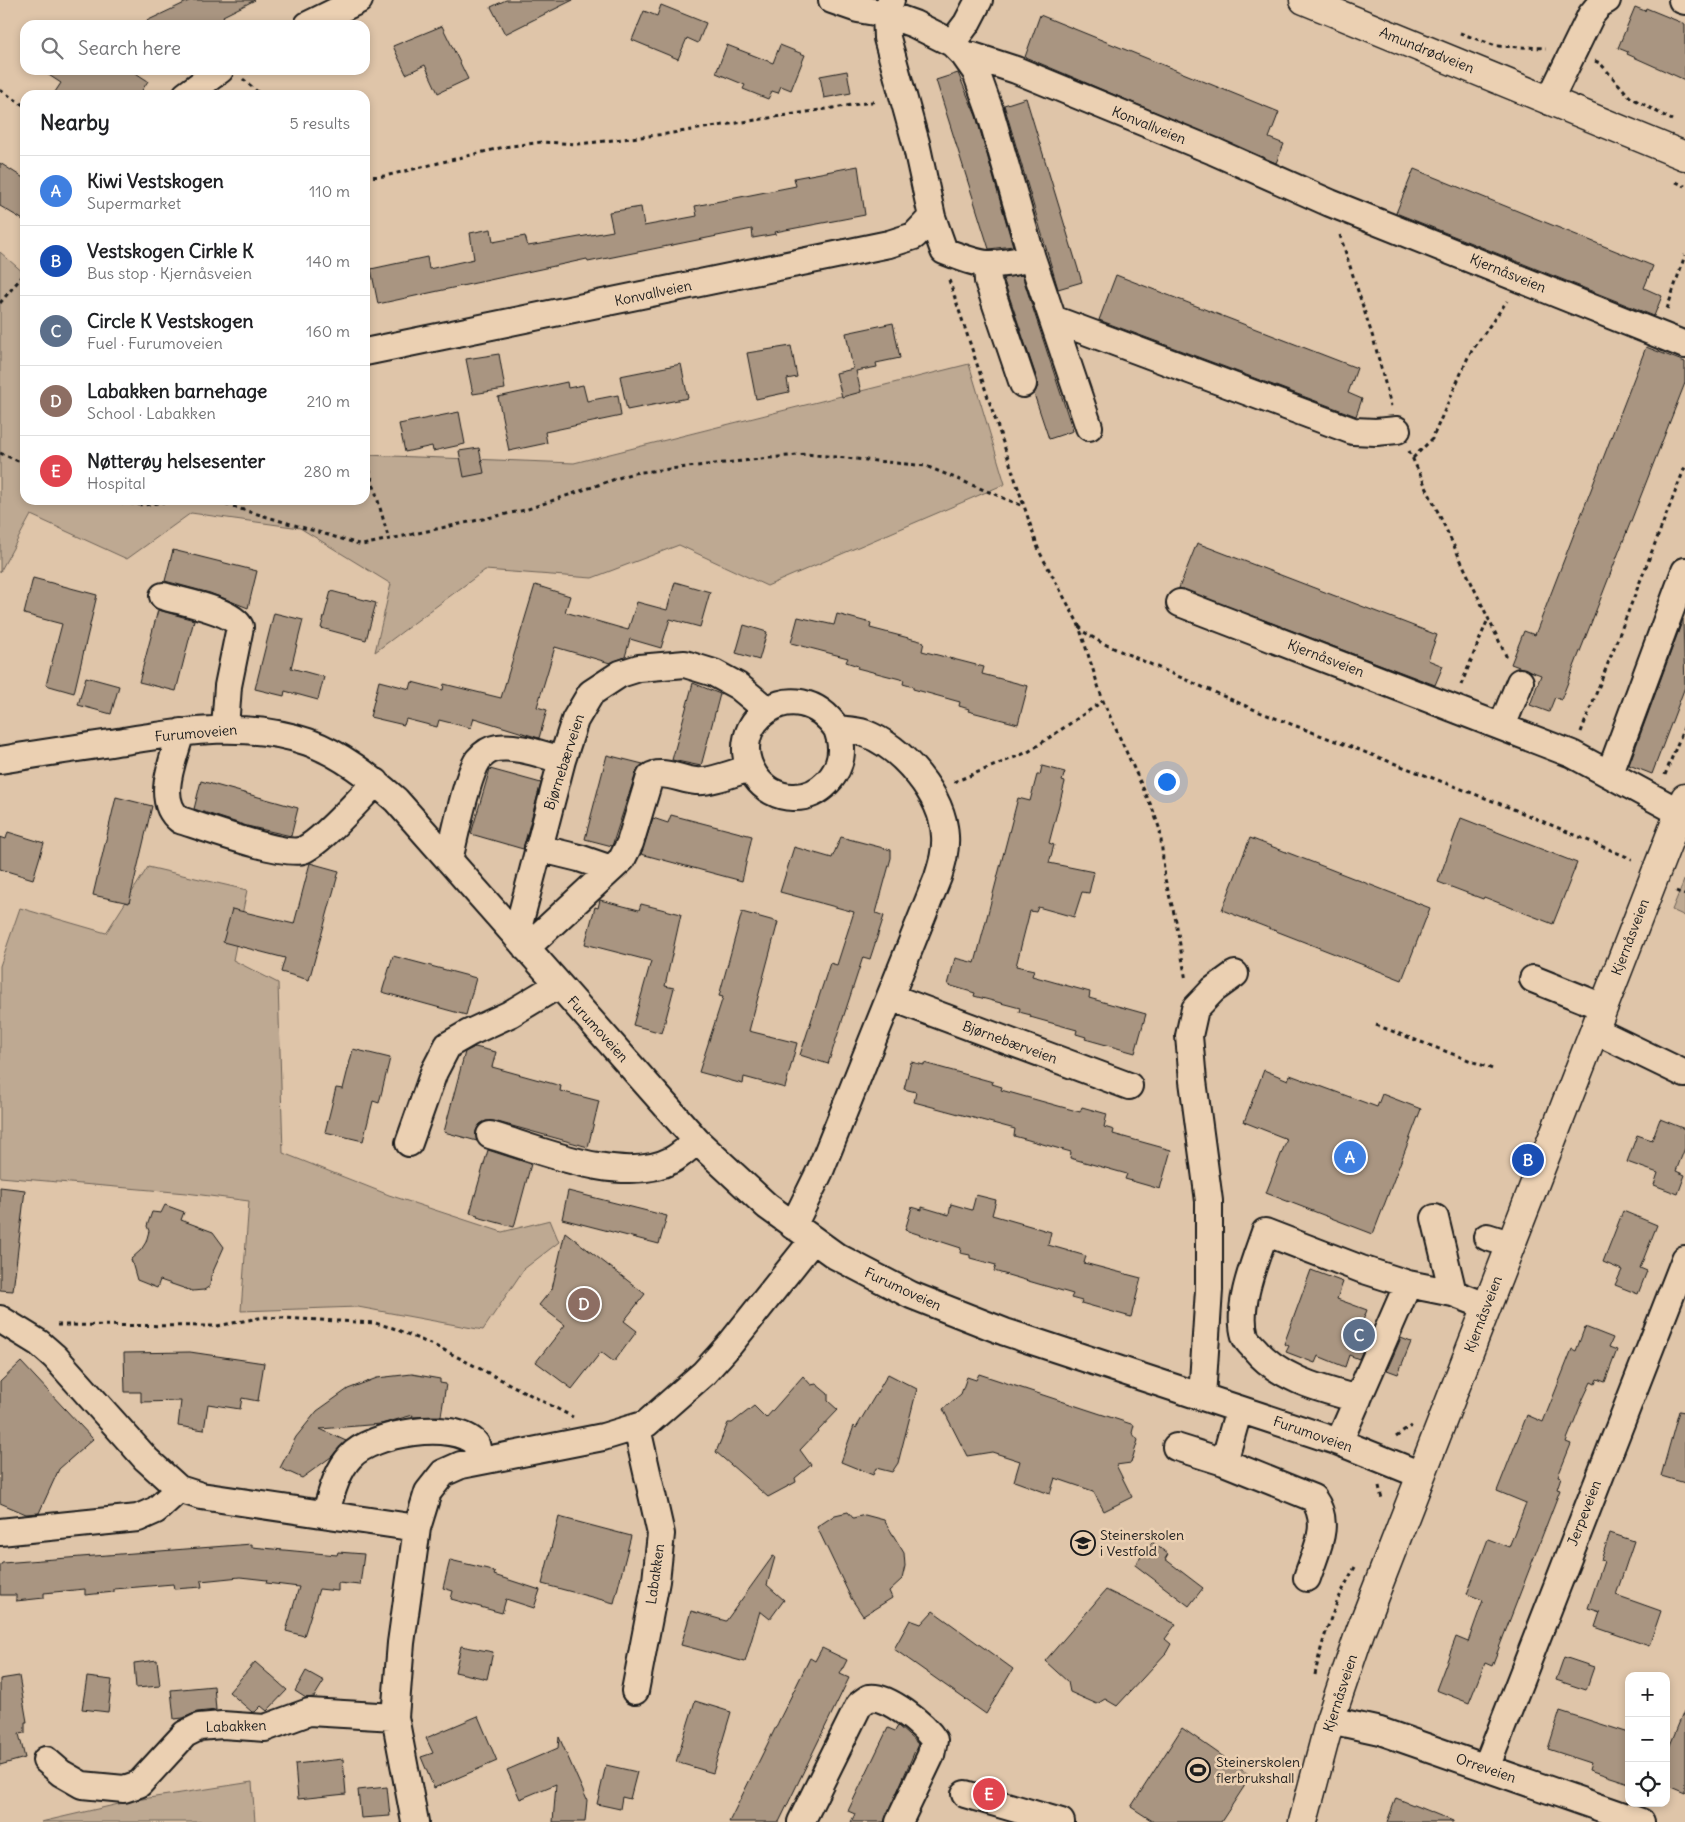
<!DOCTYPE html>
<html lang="en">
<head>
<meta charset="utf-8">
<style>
  :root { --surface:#fff; --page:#f2f2f2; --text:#202124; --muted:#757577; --line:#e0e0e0; --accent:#111827 }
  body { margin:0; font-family:Delius,sans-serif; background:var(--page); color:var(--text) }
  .controls { position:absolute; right:15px; bottom:15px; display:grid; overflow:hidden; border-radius:10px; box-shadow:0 2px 8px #0003 }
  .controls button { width:45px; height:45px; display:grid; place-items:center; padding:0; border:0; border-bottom:1px solid var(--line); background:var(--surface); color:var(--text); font:25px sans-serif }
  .you { position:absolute; left:1166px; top:781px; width:18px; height:18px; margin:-12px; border:4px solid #fff; border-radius:50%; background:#1a73e8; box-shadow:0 0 0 8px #1a73e833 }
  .badge { display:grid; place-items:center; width:32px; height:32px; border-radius:50%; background:var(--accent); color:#fff; font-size:16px; font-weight:700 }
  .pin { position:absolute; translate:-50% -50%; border:2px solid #fff; box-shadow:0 1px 5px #0006 }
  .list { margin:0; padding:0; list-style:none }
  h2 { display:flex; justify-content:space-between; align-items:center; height:65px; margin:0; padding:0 20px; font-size:21px }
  h2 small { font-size:16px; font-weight:400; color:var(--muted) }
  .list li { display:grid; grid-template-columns:32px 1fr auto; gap:15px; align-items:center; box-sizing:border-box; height:70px; padding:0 20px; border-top:1px solid var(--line) }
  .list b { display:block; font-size:19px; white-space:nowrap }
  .list p { margin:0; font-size:16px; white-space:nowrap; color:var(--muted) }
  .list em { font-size:16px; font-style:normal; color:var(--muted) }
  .icon { flex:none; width:28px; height:28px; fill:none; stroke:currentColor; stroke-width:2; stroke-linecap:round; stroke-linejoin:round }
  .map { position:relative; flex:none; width:1685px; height:1822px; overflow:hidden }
  .search { position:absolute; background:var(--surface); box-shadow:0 2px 8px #0003; left:20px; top:20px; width:350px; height:55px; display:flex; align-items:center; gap:12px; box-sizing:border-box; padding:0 18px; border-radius:15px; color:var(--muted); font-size:19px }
  .panel { position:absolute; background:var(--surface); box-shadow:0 2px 8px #0003; left:20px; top:90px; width:350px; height:415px; border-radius:15px }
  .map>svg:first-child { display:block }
  .green { fill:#bea992; stroke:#6d6257 }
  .building { fill:#a99581; stroke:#1c1c1c }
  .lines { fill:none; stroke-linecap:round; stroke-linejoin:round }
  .minor-casing { stroke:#1c1c1c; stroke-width:30 }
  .major-casing { stroke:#1c1c1c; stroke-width:31 }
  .path { stroke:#1c1c1c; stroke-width:3; stroke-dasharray:4 4; stroke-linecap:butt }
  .minor { stroke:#ebd0b2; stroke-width:26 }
  .major { stroke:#ebd0b2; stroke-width:28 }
  .labels { text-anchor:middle; stroke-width:5; stroke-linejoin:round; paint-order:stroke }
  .street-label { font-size:14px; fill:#1c1c1c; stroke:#ebd0b2 }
  .poi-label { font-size:14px; fill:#1c1c1c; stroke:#ebd0b2; text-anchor:start }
</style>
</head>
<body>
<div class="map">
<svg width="1685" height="1822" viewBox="0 0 1685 1822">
  <rect width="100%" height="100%" fill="#dfc5a9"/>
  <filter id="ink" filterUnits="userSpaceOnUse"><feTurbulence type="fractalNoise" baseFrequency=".02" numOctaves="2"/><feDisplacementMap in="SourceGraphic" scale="10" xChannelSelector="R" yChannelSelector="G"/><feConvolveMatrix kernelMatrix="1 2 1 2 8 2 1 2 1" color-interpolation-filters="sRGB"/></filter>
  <g filter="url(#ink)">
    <path class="green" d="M0,252L25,274V500H365V455L574,463L969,364L1005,484L767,586L679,545L592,578L485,570L375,652L391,584L300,528L191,513L127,559L31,515L0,572Z
      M148,867L247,890L233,960L278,983L283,1153L389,1195L502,1232L550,1220L559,1242L524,1269L483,1330L358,1307L241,1311L249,1201L186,1193L0,1177V966L20,908L106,933Z
      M1685,878V916L1672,910Z
      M252,1782L255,1822H41L136,1800Z"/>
    <path class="building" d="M191,0H255L223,16L227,25H138Z
      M506,0H573L505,34L491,7Z
      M661,5L706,23L698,43L687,38L678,59L632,40L644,11L657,16Z
      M1635,7L1645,11L1646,8L1685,24V80L1627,54L1628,52L1618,48Z
      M1040,15L1279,112L1269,138L1284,144L1276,163L1025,57Z
      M442,26L468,79L438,93L425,65L406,74L393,46Z
      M727,45L773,63L780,45L805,55L791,90L781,86L778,93L772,91L768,99L743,89L745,85L716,73Z
      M41,70H131L148,81L139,95H53L61,83Z
      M847,71L851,93L824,98L820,76Z
      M958,73L976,116L1013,246L989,249L936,80Z
      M1026,98L1082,282L1058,289L1004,105Z
      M0,163L25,179V221L0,206Z
      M858,166L865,215L775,232L776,234L753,238L752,229L588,262L587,259L378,304L371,269L427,257L429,269L474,259L470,233L491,229L493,242L525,236L528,246L552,242L613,231L609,212L641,207L644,226L697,216L695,206L796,186L794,178Z
      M1414,169L1653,266L1644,288L1662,296L1654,316L1396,213Z
      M1022,275L1073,431L1049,439L1034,394L1038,386L1037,379L1003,278Z
      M1116,275L1357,368L1348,393L1362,399L1356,416L1099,320Z
      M893,323L900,358L876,363L877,367L856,371L861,392L842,397L836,373L853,369L846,333Z
      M791,346L797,377L787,379L789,392L756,399L747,353Z
      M1646,347L1685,362V383L1561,700L1555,697L1549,712L1530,705L1541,675L1511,664L1524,631L1535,635Z
      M499,354L505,389L473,394L466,359Z
      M681,364L688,398L627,410L620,376Z
      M567,382L568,388L583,385L587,401L618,395L621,416L545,432L547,443L509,451L498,397Z
      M459,412L465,444L433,451L432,446L405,452L399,424Z
      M479,448L484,473L464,477L459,451Z
      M1197,543L1437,635L1428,660L1443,666L1435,685L1179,588Z
      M173,550L257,571L248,608L210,593L165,581Z
      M33,578L97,595L74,693L46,685L62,624L24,614Z
      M675,582L710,592L700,627L670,619L661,648L630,639L625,657L610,663L555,647L537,707L547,710L539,738L474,718L471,728L439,720L437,727L406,719L404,725L370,717L379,681L410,689L412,682L443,690L444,684L501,698L535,585L570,596L565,612L628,630L637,602L667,610Z
      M331,591L376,603L366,640L321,628Z
      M158,610L194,620L176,691L139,682Z
      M274,613L303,620L291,668L324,677L318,700L285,691L284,696L255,689Z
      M837,614L871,623L870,628L924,642L922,651L984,667L982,674L1028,686L1018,724L968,711L969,709L959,706L960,702L913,689V687L903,684L904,680L857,668L858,666L846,662L848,658L791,643L798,617L834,625Z
      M1683,619L1685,687L1652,774L1629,765Z
      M744,625L767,632L759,660L736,653Z
      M86,677L119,686L111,714L78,705Z
      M693,683L720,694L701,766L672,760Z
      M607,755L643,764L636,773L612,846L585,839Z
      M1042,766L1065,772L1062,781L1065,782L1049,843L1054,845L1049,863L1094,872L1089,893L1082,892L1074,917L1038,907L1036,912L1030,911L1016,966L1034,970L1032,976L1090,992L1089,998L1146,1014L1135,1053L1085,1039L1086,1037L1076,1034L1077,1030L1030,1017L1031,1015L1019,1012L1020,1008L974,996L975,993L948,985L955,958L975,963L1018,798L1030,801L1037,775H1040Z
      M490,769L541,783L523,849L471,834Z
      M201,781L298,808L291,836L247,826L194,809Z
      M116,797L152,806L129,903L93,895Z
      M671,815L752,836L742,881L641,854L653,818L668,823Z
      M1461,818L1577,863L1553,924L1484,897L1483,899L1438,882Z
      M8,832L44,843L33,879L0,869V837L6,839Z
      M841,837L891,850V858L876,913L884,916L870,959L863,957L828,1064L800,1055L830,963L837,965L854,912L780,892L794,847L832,858Z
      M1250,838L1430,908L1402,980L1222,910Z
      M310,863L339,871L309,980L281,972L285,958L223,942L232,909L294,924Z
      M600,900L639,910L641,904L681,914L665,986L674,988L662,1033L633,1025L651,961L585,944L595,907L598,908Z
      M742,912L778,922L749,1031L797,1043L785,1088L744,1077L743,1084L699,1072L723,997L719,996Z
      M393,956L476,978L466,1015L382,992Z
      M475,1047L496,1052L492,1067L561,1086L560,1091L599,1101L588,1147L494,1121H486L480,1124L476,1131L477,1141L444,1132L465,1052Z
      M353,1049L390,1058L379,1103L373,1101L363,1141L325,1132L336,1088L343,1089Z
      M911,1062L924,1065V1063L993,1082L992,1084L1002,1087L1001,1090L1080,1112L1082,1107L1107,1114L1104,1127L1114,1130L1113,1134L1171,1150L1160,1189L1125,1179L1127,1174L1070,1158L1071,1152L1014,1136L1015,1129L914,1102L916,1092L904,1089Z
      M1264,1070L1288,1080L1290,1075L1377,1107L1382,1094L1421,1109L1373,1234L1266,1193L1287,1139L1244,1122Z
      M1660,1119L1685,1129V1148L1676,1171L1685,1175L1678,1194L1654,1185L1658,1173L1627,1162L1637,1135L1652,1140Z
      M488,1150L531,1164L514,1227L477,1217L478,1215L470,1213Z
      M0,1187L25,1190L13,1291L0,1290Z
      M568,1191L667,1216L659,1244L562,1219Z
      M976,1195L996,1200L992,1215L1051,1232L1048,1245L1086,1256L1084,1263L1141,1278L1131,1317L1081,1303L1082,1301L1071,1298L1073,1294L994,1271L996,1265L970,1258V1255L960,1253L961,1248L905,1230L912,1207L922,1210V1207L949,1215L951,1204L972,1210Z
      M165,1205L184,1212L181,1220L213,1232L224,1247L211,1276L210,1286L204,1290L192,1291L160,1280L157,1288L137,1280L131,1259L141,1250L146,1242L149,1231L147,1226L152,1212L161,1213Z
      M1623,1211L1657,1225L1640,1268L1647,1271L1638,1294L1615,1285L1622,1270L1603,1262Z
      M565,1232L645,1294L624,1321L637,1331L614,1362L601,1352L572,1389L536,1362L565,1325L539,1305L552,1289Z
      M1311,1270L1343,1282L1337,1299L1367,1310L1362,1323L1373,1327L1359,1359L1349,1355L1345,1367L1318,1356L1315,1363L1286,1352L1289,1346L1284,1344Z
      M1585,1327L1613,1338L1609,1347L1617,1350L1605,1382L1597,1379L1595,1384L1591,1382L1583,1399L1566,1442L1571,1444L1558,1476L1561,1477L1557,1489L1560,1490L1492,1666L1485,1663L1469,1703L1436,1690L1456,1637L1468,1642L1483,1600L1467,1594L1488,1539L1509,1547L1526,1503L1497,1491L1527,1415L1543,1422L1572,1349L1576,1351Z
      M1401,1338L1411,1342L1398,1374L1387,1370Z
      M190,1352L264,1363L258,1401L242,1398L240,1409L208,1404L204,1430L178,1426L181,1401L141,1402V1392H125L124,1353Z
      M21,1362L93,1439L59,1469L39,1513L26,1514L0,1503V1382Z
      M412,1374L440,1379V1383L446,1384L441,1416L412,1417L413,1415L381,1424L320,1429L346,1441L331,1457L302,1478L280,1468L296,1437L317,1411L348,1389L377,1378Z
      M888,1374L917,1389L898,1463L892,1472L876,1468L873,1475L841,1462L854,1426L856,1428Z
      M979,1374L1134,1425L1132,1433L1138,1440L1131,1463L1116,1465L1132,1497L1104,1511L1093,1491L1055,1478L1050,1494L1014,1481L1020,1461L992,1452L967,1456L943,1409L961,1394L967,1377L976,1380Z
      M803,1376L811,1385L816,1384L828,1394V1401L838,1410L800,1450L811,1465L795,1478L796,1482L768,1497L716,1452L728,1423H732L754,1406L766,1418Z
      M1679,1411L1685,1412V1483L1661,1476Z
      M848,1512L853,1518L865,1515L884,1520L904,1553L905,1566L902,1579L889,1591L892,1598L863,1616L851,1598L817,1527L835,1515Z
      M559,1517L631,1536L614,1603L542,1584Z
      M1610,1533L1634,1541L1616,1595L1661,1611L1649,1646L1595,1627L1600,1612L1588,1608L1604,1561L1601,1560Z
      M1152,1542L1168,1554L1165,1559L1203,1588L1189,1606L1135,1565Z
      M252,1544V1547L337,1555L338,1552L364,1554L360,1585L338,1583V1591L319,1589L304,1636L286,1631L299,1587L266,1583L267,1580L240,1577L201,1581L202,1587L174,1589L173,1584L114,1589V1592L85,1595V1589L44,1593V1598L16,1601V1595H0V1566L2,1563Z
      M773,1556L775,1557L767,1585L784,1600L770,1619L760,1611L745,1662L681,1645L691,1611L726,1621Z
      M450,1560L488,1569L495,1573L494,1575L540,1590L534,1608L506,1599L502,1613L451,1599L453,1591L443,1588Z
      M1106,1590L1176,1624L1165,1639L1171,1644L1166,1653L1117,1706L1105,1699L1097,1704L1070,1692L1068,1682L1045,1661Z
      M933,1611L1013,1669L986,1714L894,1649L910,1620L921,1624Z
      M461,1646L493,1652L487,1679L455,1672Z
      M822,1648L847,1660L840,1674L849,1678L779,1822H729L810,1658L815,1661Z
      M1564,1657L1594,1667L1586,1690L1556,1680Z
      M157,1660L160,1686L136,1688L134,1663Z
      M255,1662L287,1690L267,1711L261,1706L255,1712H252L229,1692Z
      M306,1671L324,1681L314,1697L306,1698L295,1691Z
      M19,1676L27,1722H25V1733L19,1734L25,1758L0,1765V1679Z
      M87,1677L112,1680L108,1712L82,1709Z
      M214,1686L216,1710L197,1712L183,1718L174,1719L171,1690Z
      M695,1701L731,1712L713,1773L676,1762Z
      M1560,1711L1629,1733V1783L1589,1770L1591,1763L1548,1749Z
      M1684,1711H1685V1793L1666,1785V1755Z
      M478,1716L497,1761L434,1788L421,1757L433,1753L426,1738Z
      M898,1726L918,1744L884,1822H851L855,1814L848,1811L888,1728L895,1731Z
      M1182,1728L1251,1776L1221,1822H1154L1131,1807Z
      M559,1737L587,1800L585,1822H553L556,1784L520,1799L507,1770L558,1748Z
      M343,1759L346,1794L298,1799L295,1764Z
      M606,1765L637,1772L630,1799L622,1797L620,1809L597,1804Z
      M387,1787L390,1816L361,1818L358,1790Z
      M1396,1798L1453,1821V1822H1387Z"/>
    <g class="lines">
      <defs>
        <path id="minor" d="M832,0L858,9L886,14L914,24L952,43L964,55L976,72L990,111L1032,258
          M1682,0L1685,1
          M308,25L359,0
          M952,43L967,23L979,0
          M964,55L973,56L1016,70L1213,151L1330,203L1685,345
          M186,95L220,70
          M1549,101L1591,15L1600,4L1607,0
          M932,217L944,251C985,267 989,267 1032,258L1089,427
          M987,265L988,281L1023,384
          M1053,319L1353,431L1376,432L1397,430
          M365,352L889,244L914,236L932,217L916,143L887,38L886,14L891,0
          M163,596C182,602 232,610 240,627L228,686L225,728
          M1180,603L1572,754L1679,812
          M1502,726L1520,682
          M181,732C174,759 154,800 180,820C202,827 285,857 303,850C322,842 360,798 376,782
          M0,760C41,753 83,747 124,741C186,731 247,721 308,742C341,754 370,777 396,800L697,1141L767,1206L836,1256L911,1295L1005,1332L1339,1442L1421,1475
          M1610,773L1685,571
          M538,848L579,858L611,869
          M449,860C455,836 466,778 478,760C483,754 490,749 497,748C518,745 542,755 562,760
          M516,936L562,760L575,720L591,693L620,674L639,668L685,664L714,673L738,686L767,710
          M526,948L622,859L630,843L650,777C662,769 682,780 696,781C709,783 736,772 750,768
          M1533,979L1603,1007
          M890,997L1129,1086
          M1594,1030L1685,1074
          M490,1135C540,1150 624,1186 672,1160C681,1155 689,1147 697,1141
          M409,1143L434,1072L448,1045L469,1033L510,1014L558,985
          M1435,1218L1453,1293
          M793,1226L820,1171L938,877C942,864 946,851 945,836C943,795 902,747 864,733C856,730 846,730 837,729C796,668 720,724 755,776C764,789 778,797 793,797C820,798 842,773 841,748C841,742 839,735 837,729
          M1487,1237L1510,1244
          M0,1319L39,1343L55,1357L146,1459L179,1489L201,1496L417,1528
          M1202,1397L1209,1290V1201L1193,1081L1189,1036L1195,1009L1213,990L1235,974
          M1358,1399C1321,1389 1279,1379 1254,1348C1251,1345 1246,1340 1245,1336C1236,1306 1255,1261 1265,1232L1361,1269L1408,1284
          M1339,1442L1408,1284L1453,1293L1486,1306
          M1176,1447L1224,1462L1313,1498C1332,1524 1316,1550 1307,1578
          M1224,1462L1239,1409
          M326,1514C330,1496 337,1471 350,1457C371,1433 455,1419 476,1444L480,1461
          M0,1532L138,1518L156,1510L179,1489
          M635,1691L656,1581L661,1534L637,1428
          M1330,1720L1380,1731L1641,1822
          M46,1760L61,1773L82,1785L124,1789L139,1784L185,1734L199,1727L222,1725L265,1728L309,1712L395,1717
          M1486,1768L1685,1259
          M965,1794L1061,1822
          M415,1822L395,1717L401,1643L417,1528L428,1492L443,1473L461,1465L603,1437L646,1424L704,1373L731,1343L813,1240
          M801,1822L859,1705C862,1703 866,1699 869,1698C887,1694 925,1726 934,1740L931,1755L899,1822"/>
        <path id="major" d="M1304,0L1685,156
          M1303,1822L1330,1720L1360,1632L1685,798"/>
      </defs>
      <use href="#minor" class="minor-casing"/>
      <use href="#major" class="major-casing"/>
      <path class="path" d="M1460,33L1496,46L1546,48
        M1595,61L1600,63L1630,97L1672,120
        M243,79L261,95
        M0,90L25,106
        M365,177L385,176L504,147L542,142L579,144L666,134L878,101
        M1676,182L1685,186
        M1340,235L1374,341L1391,406
        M949,280L1039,551L1078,623L1103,701L1153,810L1160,830L1165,879L1176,921L1186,981
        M0,303L25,273
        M1667,309L1685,255
        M1409,451L1508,660
        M0,453L25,464
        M365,454L389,540
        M1413,458L1432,439L1469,355L1507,301
        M98,500L143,505L181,500
        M210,500L362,545L525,510L633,473L806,454L926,466L1023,506
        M1079,626L1084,632L1102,643L1262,713L1506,806L1632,859
        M1461,685L1488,619
        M1581,732L1685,467
        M1665,775L1685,725
        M954,782L1028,752L1103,701
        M1676,891L1685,895
        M1376,1025L1495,1070
        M57,1325L217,1326L264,1317L375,1323L393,1328L442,1349L573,1417
        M1396,1437L1411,1426
        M1379,1486L1382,1499
        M1315,1675C1322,1638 1336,1599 1355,1567"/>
      <use href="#minor" class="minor"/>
      <use href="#major" class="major"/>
    </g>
  </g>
  <defs>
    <symbol id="school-ring" viewBox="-11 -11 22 22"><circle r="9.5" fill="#ebd0b2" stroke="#1c1c1c" stroke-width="1.5"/><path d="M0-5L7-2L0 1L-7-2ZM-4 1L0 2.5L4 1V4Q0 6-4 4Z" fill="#1c1c1c"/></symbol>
    <symbol id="stadium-ring" viewBox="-11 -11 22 22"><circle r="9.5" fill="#ebd0b2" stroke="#1c1c1c" stroke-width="1.5"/><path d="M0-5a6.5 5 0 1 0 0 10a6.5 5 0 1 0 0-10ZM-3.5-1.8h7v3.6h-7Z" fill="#1c1c1c"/></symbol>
  </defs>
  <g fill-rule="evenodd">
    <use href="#school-ring" x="1069" y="1529" width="28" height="28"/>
    <use href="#stadium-ring" x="1184" y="1756" width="28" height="28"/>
  </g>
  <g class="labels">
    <g class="street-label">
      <text transform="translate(1427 50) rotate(22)" y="5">Amundrødveien</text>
      <text transform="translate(1149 125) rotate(22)" y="5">Konvallveien</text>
      <text transform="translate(1508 273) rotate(22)" y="5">Kjernåsveien</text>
      <text transform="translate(653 293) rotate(-12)" y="5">Konvallveien</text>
      <text transform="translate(1326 658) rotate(21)" y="5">Kjernåsveien</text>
      <text transform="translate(196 733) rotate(-5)" y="5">Furumoveien</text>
      <text transform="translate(564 762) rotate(-72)" y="5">Bjørnebærveien</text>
      <text transform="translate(1630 937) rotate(-69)" y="5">Kjernåsveien</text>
      <text transform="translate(598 1029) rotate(48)" y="5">Furumoveien</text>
      <text transform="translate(1010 1042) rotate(20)" y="5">Bjørnebærveien</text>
      <text transform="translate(903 1289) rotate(25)" y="5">Furumoveien</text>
      <text transform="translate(1483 1314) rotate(-69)" y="5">Kjernåsveien</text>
      <text transform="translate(1313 1434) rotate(19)" y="5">Furumoveien</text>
      <text transform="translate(1584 1513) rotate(-69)" y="5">Jerpeveien</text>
      <text transform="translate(655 1574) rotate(-82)" y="5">Labakken</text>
      <text transform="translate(1340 1693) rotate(-72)" y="5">Kjernåsveien</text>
      <text transform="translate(236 1726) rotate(-2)" y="5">Labakken</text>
      <text transform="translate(1486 1768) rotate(19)" y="5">Orreveien</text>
    </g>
    <g class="poi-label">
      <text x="1100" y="1540">Steinerskolen<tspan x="1100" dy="16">i Vestfold</tspan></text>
      <text x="1216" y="1767">Steinerskolen<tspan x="1216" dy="16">flerbrukshall</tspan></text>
    </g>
  </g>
</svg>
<div class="controls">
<button>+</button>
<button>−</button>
<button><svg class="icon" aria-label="locate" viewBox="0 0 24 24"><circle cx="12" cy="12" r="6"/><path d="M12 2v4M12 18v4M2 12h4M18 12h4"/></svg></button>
</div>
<div class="you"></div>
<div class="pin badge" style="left:1350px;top:1157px;background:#3f7fe0">A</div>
<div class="pin badge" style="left:1528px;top:1160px;background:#1a4fb4">B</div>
<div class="pin badge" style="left:1359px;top:1335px;background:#5c6f8a">C</div>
<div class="pin badge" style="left:584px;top:1304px;background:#8d6e63">D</div>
<div class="pin badge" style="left:989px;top:1794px;background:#e0444e">E</div>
<div class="search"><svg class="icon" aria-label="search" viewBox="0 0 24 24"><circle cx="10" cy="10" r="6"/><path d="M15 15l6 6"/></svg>Search here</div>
<section class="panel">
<h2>Nearby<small>5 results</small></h2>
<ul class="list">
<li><span class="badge" style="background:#3f7fe0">A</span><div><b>Kiwi Vestskogen</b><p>Supermarket</p></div><em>110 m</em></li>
<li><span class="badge" style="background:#1a4fb4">B</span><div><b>Vestskogen Cirkle K</b><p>Bus stop · Kjernåsveien</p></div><em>140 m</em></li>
<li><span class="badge" style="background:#5c6f8a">C</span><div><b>Circle K Vestskogen</b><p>Fuel · Furumoveien</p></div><em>160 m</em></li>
<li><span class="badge" style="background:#8d6e63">D</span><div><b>Labakken barnehage</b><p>School · Labakken</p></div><em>210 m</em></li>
<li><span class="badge" style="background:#e0444e">E</span><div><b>Nøtterøy helsesenter</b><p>Hospital</p></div><em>280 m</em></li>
</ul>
</section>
</div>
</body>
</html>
